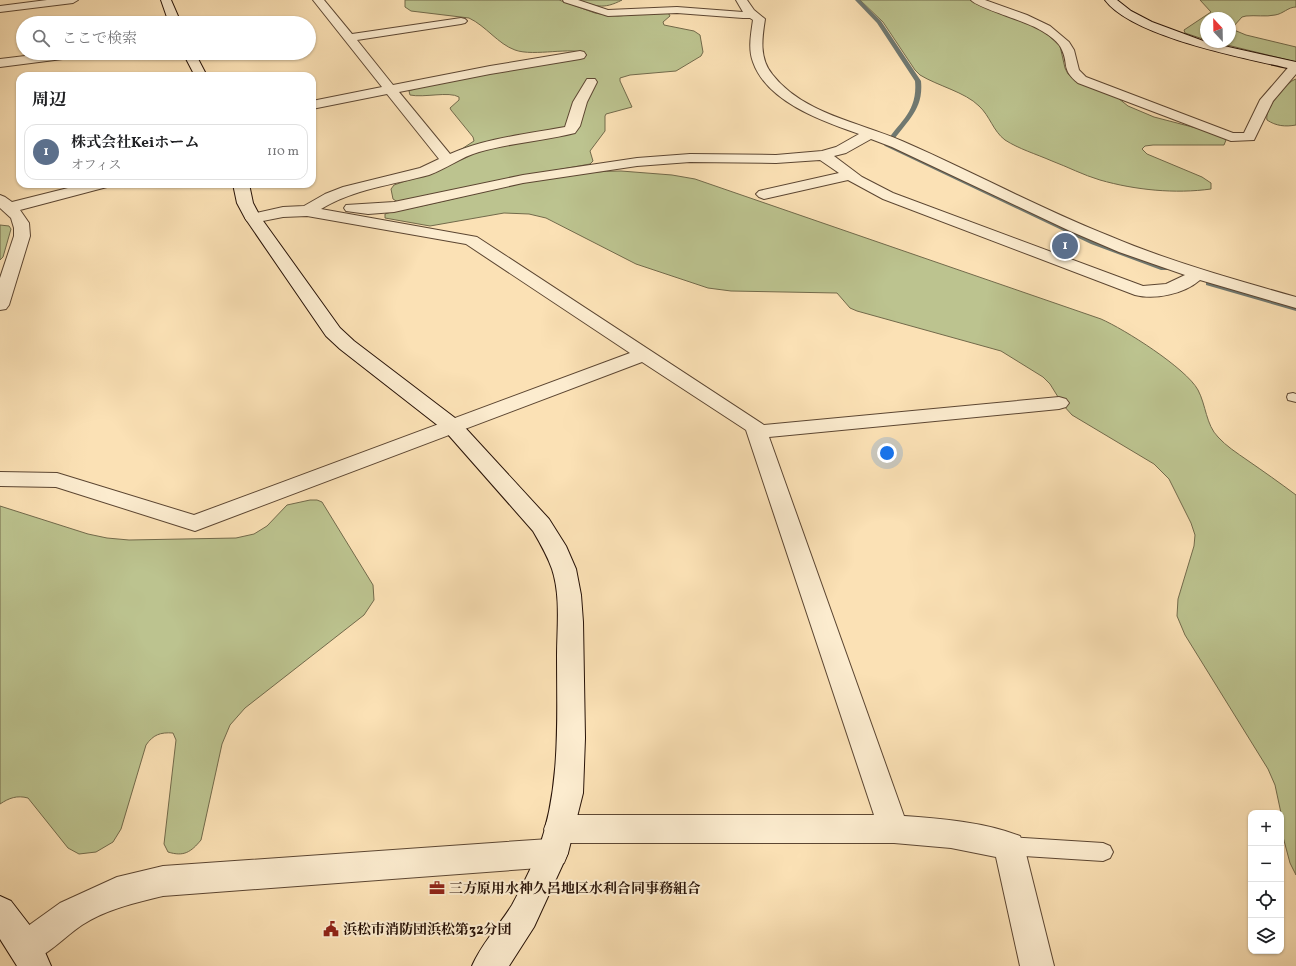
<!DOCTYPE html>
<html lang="ja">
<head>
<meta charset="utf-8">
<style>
  :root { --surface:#fff; --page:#f6f6f6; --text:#202124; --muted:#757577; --line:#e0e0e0; --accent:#8f2418 }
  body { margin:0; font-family:Vollkorn,"Noto Serif JP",serif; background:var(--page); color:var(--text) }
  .controls { position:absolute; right:12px; bottom:12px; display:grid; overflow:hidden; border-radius:8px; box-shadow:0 1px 3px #0004 }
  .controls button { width:36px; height:36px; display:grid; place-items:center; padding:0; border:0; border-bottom:1px solid var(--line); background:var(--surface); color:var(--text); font:20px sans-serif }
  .compass { position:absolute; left:1200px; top:12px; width:36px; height:36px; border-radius:50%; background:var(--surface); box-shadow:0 1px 3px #0004; rotate:338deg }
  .you { position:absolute; left:887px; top:453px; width:14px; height:14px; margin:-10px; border:3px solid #fff; border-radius:50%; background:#1a73e8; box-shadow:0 0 0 6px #1a73e833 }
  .badge { display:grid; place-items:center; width:26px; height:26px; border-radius:50%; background:var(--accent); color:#fff; font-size:13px; font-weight:700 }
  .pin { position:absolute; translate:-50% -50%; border:2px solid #fff; box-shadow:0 1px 4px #0006 }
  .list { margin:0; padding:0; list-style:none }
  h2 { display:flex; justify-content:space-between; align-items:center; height:52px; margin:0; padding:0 16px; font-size:17px }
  h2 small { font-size:13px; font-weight:400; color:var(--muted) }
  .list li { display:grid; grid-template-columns:26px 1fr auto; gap:12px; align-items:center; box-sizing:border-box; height:56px; margin:0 8px 8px; padding:0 8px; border:1px solid var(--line); border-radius:12px }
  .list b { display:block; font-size:15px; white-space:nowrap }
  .list p { margin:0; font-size:13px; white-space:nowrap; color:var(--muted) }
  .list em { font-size:13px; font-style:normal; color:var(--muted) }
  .icon { flex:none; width:22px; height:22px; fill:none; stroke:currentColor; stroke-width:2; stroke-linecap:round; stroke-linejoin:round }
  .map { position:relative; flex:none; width:1296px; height:966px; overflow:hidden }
  .search { position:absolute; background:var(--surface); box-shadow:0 1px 3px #0004; left:16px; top:16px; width:300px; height:44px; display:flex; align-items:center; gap:10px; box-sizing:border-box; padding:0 14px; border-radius:22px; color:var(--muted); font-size:15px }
  .panel { position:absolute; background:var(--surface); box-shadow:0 1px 3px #0004; left:16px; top:72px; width:300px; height:116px; border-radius:12px }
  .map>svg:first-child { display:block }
  .green { fill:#bcc38f; stroke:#726a4b }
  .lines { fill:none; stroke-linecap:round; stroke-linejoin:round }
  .stream { fill:#707870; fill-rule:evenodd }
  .lane-casing { stroke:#5c4632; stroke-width:2 }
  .street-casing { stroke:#5c4632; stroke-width:2 }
  .secondary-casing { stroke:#271207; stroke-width:2 }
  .lane { fill:#fceccf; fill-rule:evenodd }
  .street { fill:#fceccf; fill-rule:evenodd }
  .secondary { fill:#fceccf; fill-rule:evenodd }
  .labels { text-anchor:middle; stroke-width:4; stroke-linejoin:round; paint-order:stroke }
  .near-poi-label { font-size:14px; font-weight:bold; fill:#271207; stroke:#fceccf; text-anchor:start }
</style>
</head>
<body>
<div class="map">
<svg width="1296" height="966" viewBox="0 0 1296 966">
  <rect width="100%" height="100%" fill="#fbe1b5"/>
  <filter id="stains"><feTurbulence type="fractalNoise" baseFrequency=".005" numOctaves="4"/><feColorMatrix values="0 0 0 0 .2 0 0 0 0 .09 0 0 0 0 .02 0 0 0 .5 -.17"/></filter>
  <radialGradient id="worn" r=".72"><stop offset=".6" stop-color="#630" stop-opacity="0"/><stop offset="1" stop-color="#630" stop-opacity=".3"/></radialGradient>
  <path class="green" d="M405,0H559L595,13L606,15L618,16L664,12L669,14L670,16L663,22L664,25L694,31L700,35L703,52L701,56L676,71L630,75L620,78V81L632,107L606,114L605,116V131L590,151L593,161L590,164L496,181L416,199L398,202L393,199L391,189L394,185L429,173L457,152L474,141L473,137L451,110L450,108L459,100V97C449,91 424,98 410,95L409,91L422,86L581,57L586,56V54C573,46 534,57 515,50C498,44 486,26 469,18L411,11L405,7Z
    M576,0H622C603,10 595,6 576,0Z
    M860,0H970L1038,26L1060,46L1065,68L1068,74L1077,80L1118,98L1128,106L1154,117L1200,129L1220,136L1226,140L1224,145H1153L1145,146L1142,149L1147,154L1202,177L1211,183V189C1175,194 1135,190 1100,180C1083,175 1068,167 1052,161C1036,154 1019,149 1005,140C993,131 990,116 979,106C965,92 938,86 920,75L915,70L883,22Z
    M1200,0H1296V7C1288,7 1283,14 1275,15C1266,17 1255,15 1246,16L1242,17L1233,27L1234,30L1246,35L1296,47V62L1215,42H1230V18H1206V40L1185,33L1184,30L1211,12Z
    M1296,79V125C1285,127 1276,126 1267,120C1264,109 1286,82 1296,79Z
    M621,171L672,175L695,179L1101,319C1124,329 1186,368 1198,390C1206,405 1206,425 1218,437C1226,446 1237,453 1247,460C1263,471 1280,483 1296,495V875L1290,863L1282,833L1281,813L1275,785L1268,769L1185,635L1177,616L1178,599L1194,546L1195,535L1191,523L1169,479L1154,464L1072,415L1063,405L1050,384L1043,377L1001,351L857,311L850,308L837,293L731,291L708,288L636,264L546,218L529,214L504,213L430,226L385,218V214L391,212C465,199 545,171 621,171Z
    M0,225L9,226L11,229L3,257L0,260Z
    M310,500H317L322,502L373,585L374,600L364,615L245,708L230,725L222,744L201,840C191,852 184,857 168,852L164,844L176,740L173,733C160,732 153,735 146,745L121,829L113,842L96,852L79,854L68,848L28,798C17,795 9,798 0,804V506L88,534L107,538L129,540L236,538L254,534L267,526L287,505Z"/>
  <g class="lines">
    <path class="stream" d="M855,0H860L881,21L921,81C924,111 905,122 891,144L1097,240L1167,266V270H1161L1091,244L885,146L884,145C899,122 918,112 915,81L877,23Z
      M1206,281H1212L1296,306V311L1206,285Z"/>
    <defs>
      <path id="lane" d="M1293,393L1296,394V402L1288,400L1287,397L1288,394Z
        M1009,837L1103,843L1110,846L1113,852L1110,858L1103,861L1009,855L1002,852L999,846L1002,840Z"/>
      <path id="street" d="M47,0H78L73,3L0,12V6Z
        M313,0H324L352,34L461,18L465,19L467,21L465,23L461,24L357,40L393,85L490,66L580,51L584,52L586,55L584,58L580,59L490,74L399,92L450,154C486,138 527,134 565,127L573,102L587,79H595L597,82L587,102L580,126L575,133C543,141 510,143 479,152C461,157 446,169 429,175C392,185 354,189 321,209L477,237L764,425L1059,397L1066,399L1069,403L1066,407L1059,409L769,437L904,816C943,819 984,822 1020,836L1024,846L1054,966H1020L996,857L951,848L894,843H563L568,853L564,863L553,867L163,896C135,903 106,909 82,925C63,938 47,956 26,964L14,960L10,948L14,936L60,903L117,877L163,866L549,839L544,829L548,819L559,815H874L746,430L642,362L195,531L56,487L0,486V472L57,473L194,515L630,353L466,244L307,216L283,217L253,223L247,221L245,218L247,215L283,207L304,206L325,194L343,187L420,168L439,159L387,94L312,109V101L382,87Z
        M563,0H578L608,10L677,7L743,12L736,0H747L754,10L765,19C762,38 759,58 772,74C803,114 859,122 902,141C971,171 1037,207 1107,235C1168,261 1232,279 1296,297V308L1200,280C1184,294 1155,300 1135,295L883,199L848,180L764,199L759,197L756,194L759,191L839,173L820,160L776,163L690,162L637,166L523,183L394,212L368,214L346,211L344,208L346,205L394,202L523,175L637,158L690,154L776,155L822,151L836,147L859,134C822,121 767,102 753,62C748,49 751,34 753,20L750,18H743L677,13L608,16L564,2ZM871,139L892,147L1070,231L1119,252L1185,275L1166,284L1143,286L893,193L862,177L834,156L846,153Z
        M971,0H985L1027,15L1050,26L1069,42L1074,50L1079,70L1086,77L1233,133H1244L1260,100L1292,63L1296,62V74L1273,101L1254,140L1231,141L1078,83C1061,69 1069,65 1062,50C1059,42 1049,35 1042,31C1027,21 977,8 971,0Z
        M50,53H84L82,56L78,57L0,67V59Z
        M84,184H110L107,187L20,210L29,223L30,236L9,305L6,309L0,310V278L14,236V228L11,218L0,208V195L5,197L12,202Z"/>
      <path id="secondary" d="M161,0H171L181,23H169Z
        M1105,0H1117L1131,11L1152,22L1206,42L1296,62V70C1250,59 1133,38 1105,0Z
        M183,53H195L207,76H195Z
        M233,184H249L253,203L261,218L340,328L354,341L459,421L549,519L566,546L576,569L581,595L583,622L585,738L583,793L568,853L534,927L509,966H472C482,943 499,926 512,905C520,890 532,867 538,851C561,788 557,721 557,656C557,628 561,596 552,569C547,555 540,543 533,531L445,431L340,349L326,336L245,218L237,203Z
        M0,896L11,901L38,936L51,966H17L0,939Z"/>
    </defs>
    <use href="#lane" class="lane-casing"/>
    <use href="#street" class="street-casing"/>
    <use href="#secondary" class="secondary-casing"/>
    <use href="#lane" class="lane"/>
    <use href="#street" class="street"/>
    <use href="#secondary" class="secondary"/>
  </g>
  <defs>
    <symbol id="office-bare" viewBox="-9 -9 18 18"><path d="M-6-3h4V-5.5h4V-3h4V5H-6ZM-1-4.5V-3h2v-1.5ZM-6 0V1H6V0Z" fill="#8f2418" stroke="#fceccf" stroke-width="2.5" paint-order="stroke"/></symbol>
    <symbol id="civic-bare" viewBox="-9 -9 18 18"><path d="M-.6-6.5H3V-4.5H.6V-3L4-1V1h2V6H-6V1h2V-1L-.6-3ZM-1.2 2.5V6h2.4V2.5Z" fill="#8f2418" stroke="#fceccf" stroke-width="2.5" paint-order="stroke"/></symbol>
  </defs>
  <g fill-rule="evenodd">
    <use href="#office-bare" x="426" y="877" width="22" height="22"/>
    <use href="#civic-bare" x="320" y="918" width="22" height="22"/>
  </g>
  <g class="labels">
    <g class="near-poi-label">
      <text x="449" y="893">三方原用水神久呂地区水利合同事務組合</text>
      <text x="343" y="934">浜松市消防団浜松第32分団</text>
    </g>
  </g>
  <rect width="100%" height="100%" filter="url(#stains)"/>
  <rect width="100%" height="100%" fill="url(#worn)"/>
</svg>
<div class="controls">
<button>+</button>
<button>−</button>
<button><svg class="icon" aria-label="locate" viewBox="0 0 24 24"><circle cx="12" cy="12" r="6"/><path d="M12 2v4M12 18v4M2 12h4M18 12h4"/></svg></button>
<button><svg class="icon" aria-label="layers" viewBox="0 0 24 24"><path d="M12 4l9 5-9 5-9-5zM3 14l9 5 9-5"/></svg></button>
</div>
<svg class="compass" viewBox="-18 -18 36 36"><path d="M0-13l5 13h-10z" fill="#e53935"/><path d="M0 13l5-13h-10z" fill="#757577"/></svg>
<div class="you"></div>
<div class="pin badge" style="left:1065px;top:246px;background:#5c6f8a">1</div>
<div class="search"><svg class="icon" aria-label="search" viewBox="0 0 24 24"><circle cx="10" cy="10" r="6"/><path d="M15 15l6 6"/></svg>ここで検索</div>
<section class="panel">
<h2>周辺<small></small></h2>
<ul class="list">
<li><span class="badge" style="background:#5c6f8a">1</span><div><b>株式会社Keiホーム</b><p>オフィス</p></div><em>110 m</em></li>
</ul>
</section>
</div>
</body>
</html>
